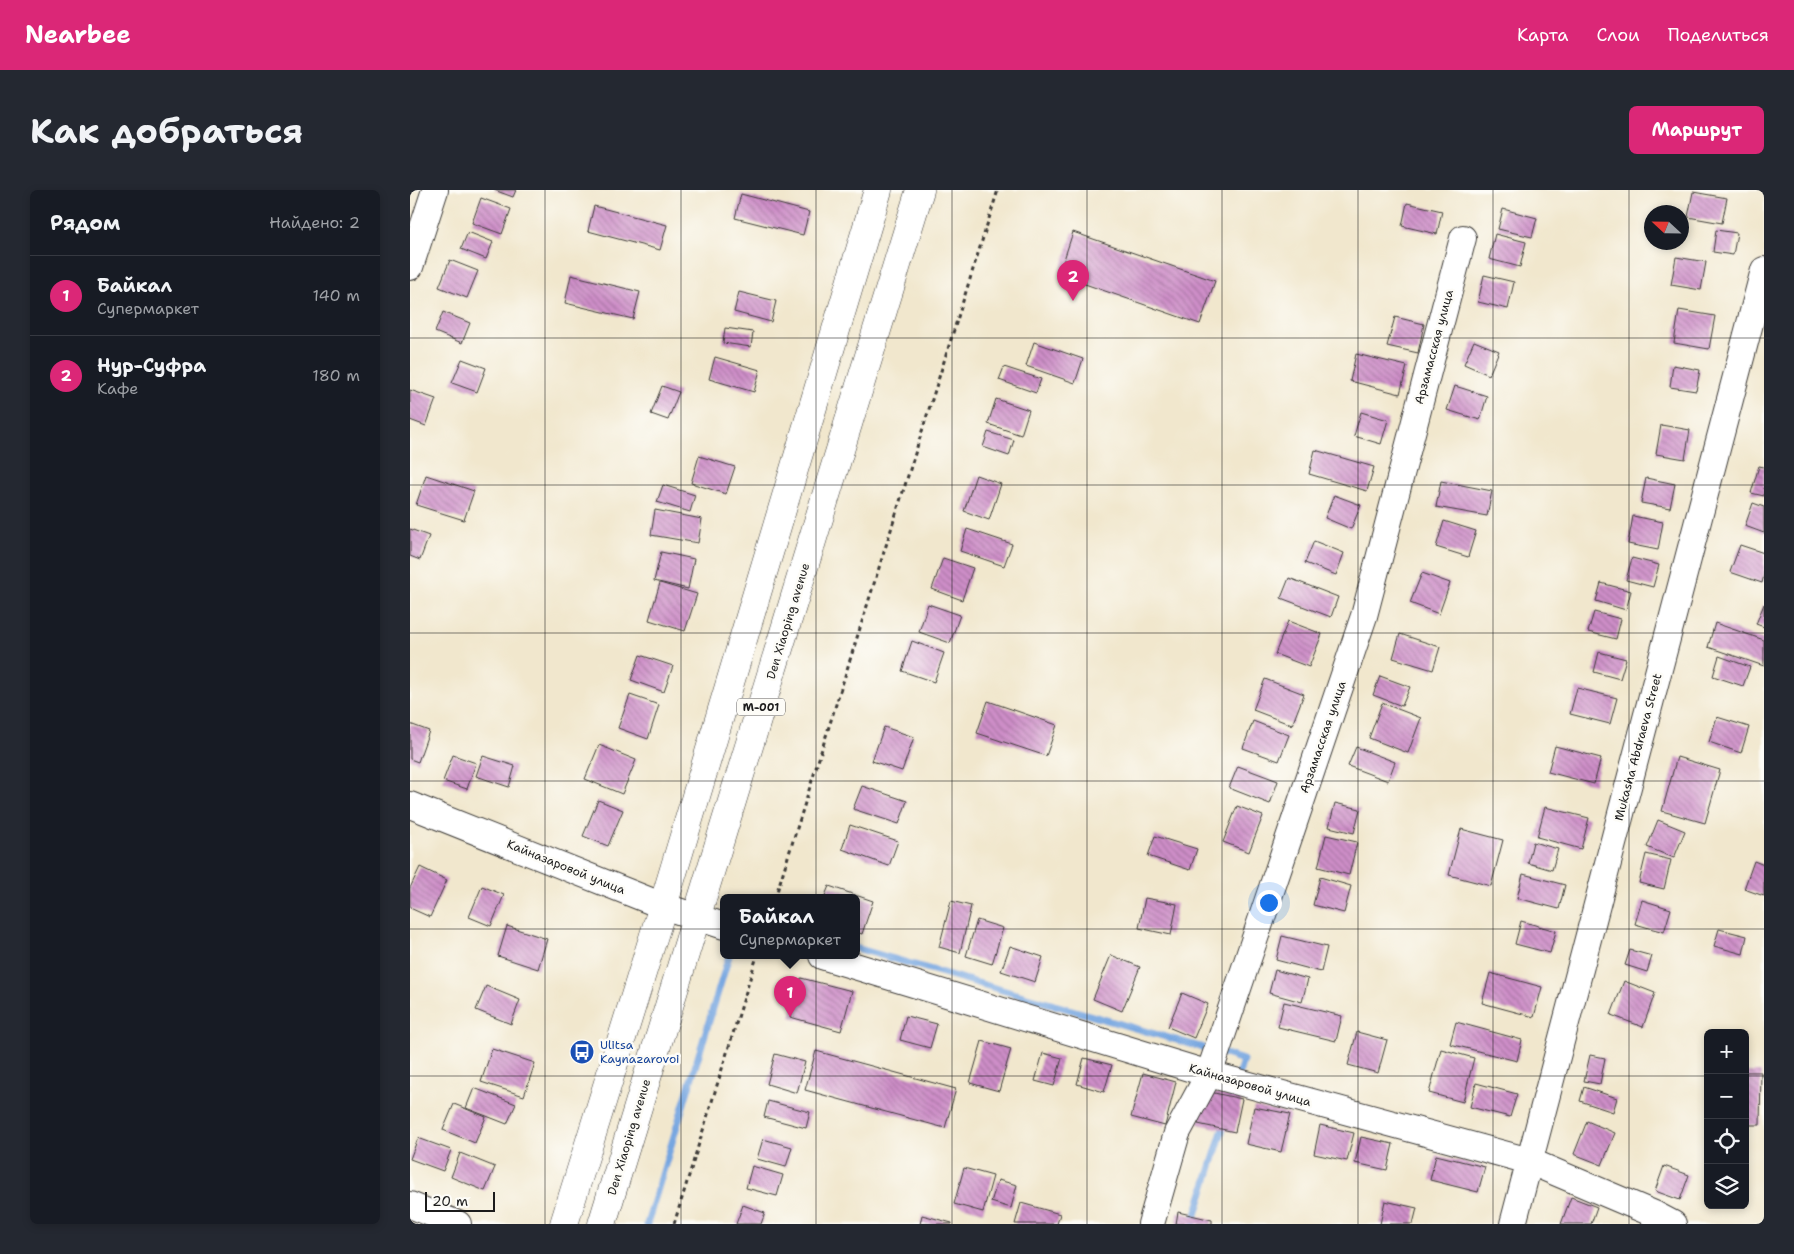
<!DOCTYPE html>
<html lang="ru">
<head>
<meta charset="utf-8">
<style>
  :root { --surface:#171b24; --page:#242831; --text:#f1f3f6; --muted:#9ea1a6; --line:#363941; --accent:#db2777 }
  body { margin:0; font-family:"Shantell Sans",sans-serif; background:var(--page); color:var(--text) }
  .controls { position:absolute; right:15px; bottom:15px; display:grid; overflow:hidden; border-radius:8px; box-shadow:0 2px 8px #0003 }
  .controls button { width:45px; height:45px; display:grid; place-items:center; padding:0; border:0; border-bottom:1px solid var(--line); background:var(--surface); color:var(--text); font:25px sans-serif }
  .compass { position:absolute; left:1234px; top:15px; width:45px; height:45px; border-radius:50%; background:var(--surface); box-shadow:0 2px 8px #0003; rotate:292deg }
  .scale { position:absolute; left:15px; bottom:12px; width:70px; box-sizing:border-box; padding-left:5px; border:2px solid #1c1c1c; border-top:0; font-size:14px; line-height:18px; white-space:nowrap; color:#1c1c1c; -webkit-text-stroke:4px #fdfcf7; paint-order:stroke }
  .you { position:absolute; left:858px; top:712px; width:18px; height:18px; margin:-12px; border:4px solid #fff; border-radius:50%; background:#1a73e8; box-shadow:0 0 0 8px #1a73e833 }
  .badge { display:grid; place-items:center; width:32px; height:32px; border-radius:50%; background:var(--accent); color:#fff; font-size:16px; font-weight:700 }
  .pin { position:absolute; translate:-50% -41px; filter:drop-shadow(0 1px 2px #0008) }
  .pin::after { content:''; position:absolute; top:26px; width:18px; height:15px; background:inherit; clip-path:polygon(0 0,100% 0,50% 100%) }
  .popup { position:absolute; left:310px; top:704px; width:140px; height:65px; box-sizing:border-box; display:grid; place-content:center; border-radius:8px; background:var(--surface); filter:drop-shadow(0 1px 4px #0005); font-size:16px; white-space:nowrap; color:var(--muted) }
  .popup b { font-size:19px; color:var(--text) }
  .popup::after { content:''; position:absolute; left:50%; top:100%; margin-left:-10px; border:10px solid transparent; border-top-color:var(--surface) }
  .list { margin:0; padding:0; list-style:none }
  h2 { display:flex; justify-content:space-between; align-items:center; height:65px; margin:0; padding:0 20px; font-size:21px }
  h2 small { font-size:16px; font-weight:400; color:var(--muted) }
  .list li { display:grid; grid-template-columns:32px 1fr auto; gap:15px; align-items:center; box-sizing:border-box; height:80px; padding:0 20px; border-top:1px solid var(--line) }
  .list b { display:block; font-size:19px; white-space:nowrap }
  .list p { margin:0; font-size:16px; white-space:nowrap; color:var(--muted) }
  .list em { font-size:16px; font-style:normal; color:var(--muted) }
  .icon { flex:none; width:28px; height:28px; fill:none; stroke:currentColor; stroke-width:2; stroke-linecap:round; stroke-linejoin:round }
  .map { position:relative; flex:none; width:1354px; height:1034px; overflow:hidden; border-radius:8px }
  header { display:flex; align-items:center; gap:30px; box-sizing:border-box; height:70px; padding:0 25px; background:var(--accent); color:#fff }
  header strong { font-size:24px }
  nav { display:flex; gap:28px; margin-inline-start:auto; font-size:18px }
  .intro { display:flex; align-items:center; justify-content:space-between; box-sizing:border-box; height:120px; padding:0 30px }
  h1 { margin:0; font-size:35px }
  .button { padding:12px 22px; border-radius:8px; background:var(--accent); color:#fff; font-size:18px; font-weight:700 }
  main { display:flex; gap:30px; padding:0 30px }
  aside { flex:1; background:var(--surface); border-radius:8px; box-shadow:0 2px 8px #0003 }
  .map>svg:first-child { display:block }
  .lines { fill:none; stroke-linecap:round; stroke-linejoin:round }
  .stream { stroke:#76a6e0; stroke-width:7 }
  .building { fill:url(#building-back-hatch) }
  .minor-casing { stroke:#3c3a37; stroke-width:28 }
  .major-casing { stroke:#3c3a37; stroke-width:29 }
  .path { stroke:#3c3a37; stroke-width:3; stroke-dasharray:4 4; stroke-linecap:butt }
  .minor { stroke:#fff; stroke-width:26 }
  .major { stroke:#fff; stroke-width:28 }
  .grid { fill:none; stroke:#1c1c1c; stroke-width:1; stroke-opacity:0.55 }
  .labels { text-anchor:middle; stroke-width:5; stroke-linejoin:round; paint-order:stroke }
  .shield { fill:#fdfcf7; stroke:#605f5e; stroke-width:1 }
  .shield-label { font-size:11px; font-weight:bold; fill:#1c1c1c }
  .street-label { font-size:12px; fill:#1c1c1c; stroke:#fdfcf7 }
  .transit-label { font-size:12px; fill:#164399; stroke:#fdfcf7; text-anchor:start }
</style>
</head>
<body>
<header>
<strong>Nearbee</strong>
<nav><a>Карта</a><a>Слои</a><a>Поделиться</a></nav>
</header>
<div class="intro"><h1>Как добраться</h1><a class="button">Маршрут</a></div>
<main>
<aside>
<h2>Рядом<small>Найдено: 2</small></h2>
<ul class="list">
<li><span class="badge">1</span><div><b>Байкал</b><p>Супермаркет</p></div><em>140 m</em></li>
<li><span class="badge">2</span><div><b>Нур-Суфра</b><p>Кафе</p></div><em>180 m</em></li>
</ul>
</aside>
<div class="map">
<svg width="1354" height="1034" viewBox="0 0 1354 1034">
  <defs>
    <pattern id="building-back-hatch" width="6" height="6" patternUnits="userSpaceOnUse" patternTransform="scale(1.25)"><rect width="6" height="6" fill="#ce8ec8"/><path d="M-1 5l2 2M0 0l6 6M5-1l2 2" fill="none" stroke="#a673a2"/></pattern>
  </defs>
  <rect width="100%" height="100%" fill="#fdfcf7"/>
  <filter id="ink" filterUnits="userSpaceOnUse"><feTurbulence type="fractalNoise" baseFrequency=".02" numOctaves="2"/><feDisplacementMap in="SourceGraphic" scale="10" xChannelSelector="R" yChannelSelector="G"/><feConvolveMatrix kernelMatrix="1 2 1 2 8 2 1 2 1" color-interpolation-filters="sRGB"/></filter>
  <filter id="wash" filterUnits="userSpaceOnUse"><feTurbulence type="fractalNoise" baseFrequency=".0096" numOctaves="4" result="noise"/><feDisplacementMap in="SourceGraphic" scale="20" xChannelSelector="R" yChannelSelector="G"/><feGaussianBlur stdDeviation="1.12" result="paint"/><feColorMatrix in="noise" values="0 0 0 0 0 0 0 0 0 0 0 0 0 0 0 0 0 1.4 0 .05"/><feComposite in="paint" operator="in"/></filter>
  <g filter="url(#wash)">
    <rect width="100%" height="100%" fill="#f1e7cd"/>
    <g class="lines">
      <path class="stream" d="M446,758L801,860
        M812,863L833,870L820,914
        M237,1034L319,766
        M783,1034L815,932"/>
    </g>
    <g id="blocks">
      <path class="building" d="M84,0H106L103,7Z
        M1283,2L1317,8L1312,33L1278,27Z
        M331,4L399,22L393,45L325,28Z
        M71,8L101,19L92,44L62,33Z
        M997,13L1032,21L1027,44L992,36Z
        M184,16L257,35L250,60L178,41Z
        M1093,19L1127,28L1122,47L1088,39Z
        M1306,40L1327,43L1323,65L1303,62Z
        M58,42L83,52L76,69L51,59Z
        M663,42L805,91L790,134L649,85Z
        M1085,44L1116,52L1110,77L1079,69Z
        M1266,67L1296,72L1291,100L1261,95Z
        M40,70L68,81L57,108L29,97Z
        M161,85L230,102L223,129L155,113Z
        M1074,85L1104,92L1098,119L1068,112Z
        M329,102L366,111L361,132L324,122Z
        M1269,120L1305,126L1299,159L1264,153Z
        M33,122L60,133L52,153L25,142Z
        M985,127L1014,134L1008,163L977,156Z
        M315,138L343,142L341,157L313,153Z
        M1064,151L1089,161L1079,185L1054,174Z
        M624,152L673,169L665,193L616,176Z
        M946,164L997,176L990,204L940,191Z
        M305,167L350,180L344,202L299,189Z
        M52,169L76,178L67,202L42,193Z
        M1263,175L1290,180L1286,201L1260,197Z
        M594,177L631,189L626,203L589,190Z
        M252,196L269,202L258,230L241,224Z
        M1045,196L1077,206L1070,230L1037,220Z
        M0,200L26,209L16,236L0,230Z
        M586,209L619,220L611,245L578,234Z
        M951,222L978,230L971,254L944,246Z
        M1251,235L1280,240L1275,269L1246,264Z
        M578,242L604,250L599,266L573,257Z
        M905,260L964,277L957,301L899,284Z
        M289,266L325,277L316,304L281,293Z
        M1349,276L1354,277V306L1341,303Z
        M16,285L64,301L54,330L6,315Z
        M566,285L591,294L579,330L554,321Z
        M1236,288L1265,294L1260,318L1231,313Z
        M1031,291L1082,301L1077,326L1026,317Z
        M253,295L285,305L280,322L247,312Z
        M924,305L951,315L941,339L915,328Z
        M1343,313L1354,317V343L1335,336Z
        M245,320L292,329L288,353L241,345Z
        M1223,326L1253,332L1248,360L1218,354Z
        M1034,331L1066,341L1058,367L1026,357Z
        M0,339L19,346L10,370L0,366Z
        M557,339L602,354L594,376L550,361Z
        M904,351L934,363L926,385L895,373Z
        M1330,355L1354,363V385L1352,393L1320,382Z
        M251,362L284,369L278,399L244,391Z
        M533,368L563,378L552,410L522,399Z
        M1222,368L1249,375L1243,397L1216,390Z
        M1012,383L1040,393L1029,424L1000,413Z
        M879,388L928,407L921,427L871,408Z
        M250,393L287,404L275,441L239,430Z
        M1191,393L1221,401L1216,420L1186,411Z
        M518,414L550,425L540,453L509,442Z
        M1354,414V437L1346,434Z
        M1184,422L1211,429L1206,449L1178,442Z
        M878,431L912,444L899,477L865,464Z
        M1305,433L1354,450V476L1298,457Z
        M990,444L1030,457L1023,480L983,468Z
        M502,451L534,463L524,492L492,481Z
        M1189,462L1216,469L1210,489L1184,482Z
        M230,465L263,476L254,502L221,490Z
        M1309,466L1340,477L1333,496L1303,486Z
        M970,486L1000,497L992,516L963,505Z
        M855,489L894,504L882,535L843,520Z
        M1167,498L1207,508L1200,534L1160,524Z
        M220,505L249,515L238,549L208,538Z
        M578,511L647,535L636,566L567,543Z
        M972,513L1011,528L998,563L959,548Z
        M1307,527L1339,537L1331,563L1299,552Z
        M843,531L879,545L869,571L833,558Z
        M0,534L19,541L8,572L0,569Z
        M474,537L504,547L492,581L462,571Z
        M189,555L226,570L212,604L175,589Z
        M1145,556L1191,568L1184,594L1138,582Z
        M946,557L985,572L978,591L938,576Z
        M43,565L66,573L57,599L33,591Z
        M73,566L105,576L99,597L66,586Z
        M1267,567L1310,580L1295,633L1252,621Z
        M828,576L868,591L860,614L819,598Z
        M452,596L497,611L489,634L443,619Z
        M188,610L213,620L198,656L173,646Z
        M925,613L950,619L944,643L919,637Z
        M827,616L853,626L839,662L813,652Z
        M1135,617L1179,628L1171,659L1127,647Z
        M1248,630L1275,641L1264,668L1237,657Z
        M440,635L488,651L479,676L432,659Z
        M1051,639L1093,650L1081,696L1039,685Z
        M916,645L947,652L939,685L908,677Z
        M745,646L787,659L780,680L738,666Z
        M1123,652L1148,659L1142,680L1118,673Z
        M1236,664L1261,670L1254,699L1229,693Z
        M1344,671L1354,675V706L1334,699Z
        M10,677L37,690L20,727L0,718V698Z
        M1113,684L1155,695L1149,719L1107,708Z
        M910,687L941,696L934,723L903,715Z
        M72,696L94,705L81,736L59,727Z
        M419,696L463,711L452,744L446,742V708H414Z
        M735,708L767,714L761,745L729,738Z
        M1232,710L1261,719L1254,742L1225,734Z
        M541,711L561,716L550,763L529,757Z
        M567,730L593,738L582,774L556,766Z
        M1111,731L1146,741L1140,763L1105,754Z
        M97,736L137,749L128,779L88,766Z
        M1309,739L1337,746L1333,764L1304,756Z
        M872,746L917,757L911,782L866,770Z
        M600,756L633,767L625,792L591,781Z
        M1220,760L1242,766L1237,782L1215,775Z
        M701,765L730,777L712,821L683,809Z
        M865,780L898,789L892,812L859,803Z
        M1080,783L1132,797L1124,827L1072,813Z
        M391,788L442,801L431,841L380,827Z
        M1214,791L1245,803L1233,837L1201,825Z
        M76,796L110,810L101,834L66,820Z
        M772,803L798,814L784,848L758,837Z
        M874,812L932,826L926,851L868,837Z
        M496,826L527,834L520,858L490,850Z
        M1046,832L1112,850L1107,871L1040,854Z
        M947,842L977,850L968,883L938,875Z
        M572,851L601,859L589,901L560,893Z
        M82,859L125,873L114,906L71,892Z
        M1031,859L1064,868L1053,912L1019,903Z
        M406,861L546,899L535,938L395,900Z
        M633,863L652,868L644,896L625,891Z
        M365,864L395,872L387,903L357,894Z
        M1180,865L1195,868L1190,894L1174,891Z
        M674,868L702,875L694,902L667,894Z
        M1335,882H1351L1350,935H1335Z
        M733,883L766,892L755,936L721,927Z
        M1066,893L1107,904L1100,927L1060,917Z
        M1174,897L1207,908L1203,922L1170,911Z
        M64,898L106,914L97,934L56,918Z
        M795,901L832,909L825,942L788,934Z
        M358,911L400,922L396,938L354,927Z
        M44,914L76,927L65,953L33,940Z
        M844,917L880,924L871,962L836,954Z
        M1177,931L1205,943L1192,975L1164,964Z
        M910,935L944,943L937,971L904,964Z
        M951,947L983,954L977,980L945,973Z
        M8,948L41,960L33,981L0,969Z
        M353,949L382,957L376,977L347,969Z
        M50,963L85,977L75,1001L41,987Z
        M1026,965L1075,977L1068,1002L1020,990Z
        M342,976L373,985L367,1006L336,998Z
        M1254,976L1279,985L1270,1010L1245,1001Z
        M554,978L583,986L573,1022L544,1014Z
        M588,990L607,995L601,1018L581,1012Z
        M1161,1007L1187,1017L1181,1034H1151Z
        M975,1011L1007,1018L1003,1034H970Z
        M611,1013L650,1024L647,1034H605Z
        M333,1015L355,1023L351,1034H326Z
        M768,1022L802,1030V1034H766Z
        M512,1025L542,1033V1034H510Z"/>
    </g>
  </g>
  <g filter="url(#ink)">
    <use href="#blocks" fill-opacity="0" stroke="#3c3a37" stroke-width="1"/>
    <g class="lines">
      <defs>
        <path id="minor" d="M0,77L25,0
          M0,615L253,716L314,736
          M412,766L799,884L1119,971L1244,1024L1263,1034
          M0,1015L48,1034
          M741,1034L767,943L799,884L954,426L1053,48
          M1103,1034L1354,80"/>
        <path id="major" d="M154,1034L253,716L468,0
          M192,1034L510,0"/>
      </defs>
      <use href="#minor" class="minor-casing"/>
      <use href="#major" class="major-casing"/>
      <path class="path" d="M365,708L588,0
        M264,1034L347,766"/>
      <use href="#minor" class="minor"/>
      <use href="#major" class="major"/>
    </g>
  </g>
  <path class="grid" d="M135,0V1034M271,0V1034M406,0V1034M542,0V1034M677,0V1034M812,0V1034M948,0V1034M1083,0V1034M1219,0V1034M0,148H1354M0,295H1354M0,443H1354M0,591H1354M0,739H1354M0,886H1298M1335,886H1354"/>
  <defs>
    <symbol id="bus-disc" viewBox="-11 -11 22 22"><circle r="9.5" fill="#1a4fb4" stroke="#fdfcf7"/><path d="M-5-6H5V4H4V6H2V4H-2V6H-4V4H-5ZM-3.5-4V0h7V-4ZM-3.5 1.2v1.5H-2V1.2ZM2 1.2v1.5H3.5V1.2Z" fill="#fff"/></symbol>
  </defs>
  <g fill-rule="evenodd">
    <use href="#bus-disc" x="158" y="848" width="28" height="28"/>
  </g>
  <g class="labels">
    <rect class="shield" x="327" y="508.5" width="48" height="17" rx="4"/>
    <g class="shield-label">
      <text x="351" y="521">M-001</text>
    </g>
    <g class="street-label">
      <text transform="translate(1024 157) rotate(-75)" y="4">Арзамасская улица</text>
      <text transform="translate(378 431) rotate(-73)" y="4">Den Xiaoping avenue</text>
      <text transform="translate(913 547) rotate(-71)" y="4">Арзамасская улица</text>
      <text transform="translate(1228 557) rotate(-75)" y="4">Mukasha Abdraeva Street</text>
      <text transform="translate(156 677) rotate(22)" y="4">Кайназаровой улица</text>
      <text transform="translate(840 895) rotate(16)" y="4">Кайназаровой улица</text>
      <text transform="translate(219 947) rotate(-73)" y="4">Den Xiaoping avenue</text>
    </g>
    <g class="transit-label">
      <text x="190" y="859">Ulitsa<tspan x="190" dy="14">Kaynazarovoi</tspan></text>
    </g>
  </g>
</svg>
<div class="controls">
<button>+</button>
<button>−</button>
<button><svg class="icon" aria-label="locate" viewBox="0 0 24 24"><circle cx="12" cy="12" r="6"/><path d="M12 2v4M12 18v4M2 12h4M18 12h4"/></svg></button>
<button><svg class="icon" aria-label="layers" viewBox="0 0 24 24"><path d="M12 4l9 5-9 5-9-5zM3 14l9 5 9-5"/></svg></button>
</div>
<svg class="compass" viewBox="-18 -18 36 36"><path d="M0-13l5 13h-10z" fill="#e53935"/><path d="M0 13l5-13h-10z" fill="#9ea1a6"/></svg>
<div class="scale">20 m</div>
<div class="you"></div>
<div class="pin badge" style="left:380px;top:827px">1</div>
<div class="popup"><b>Байкал</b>Супермаркет</div>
<div class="pin badge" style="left:663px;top:111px">2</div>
</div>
</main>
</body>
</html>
